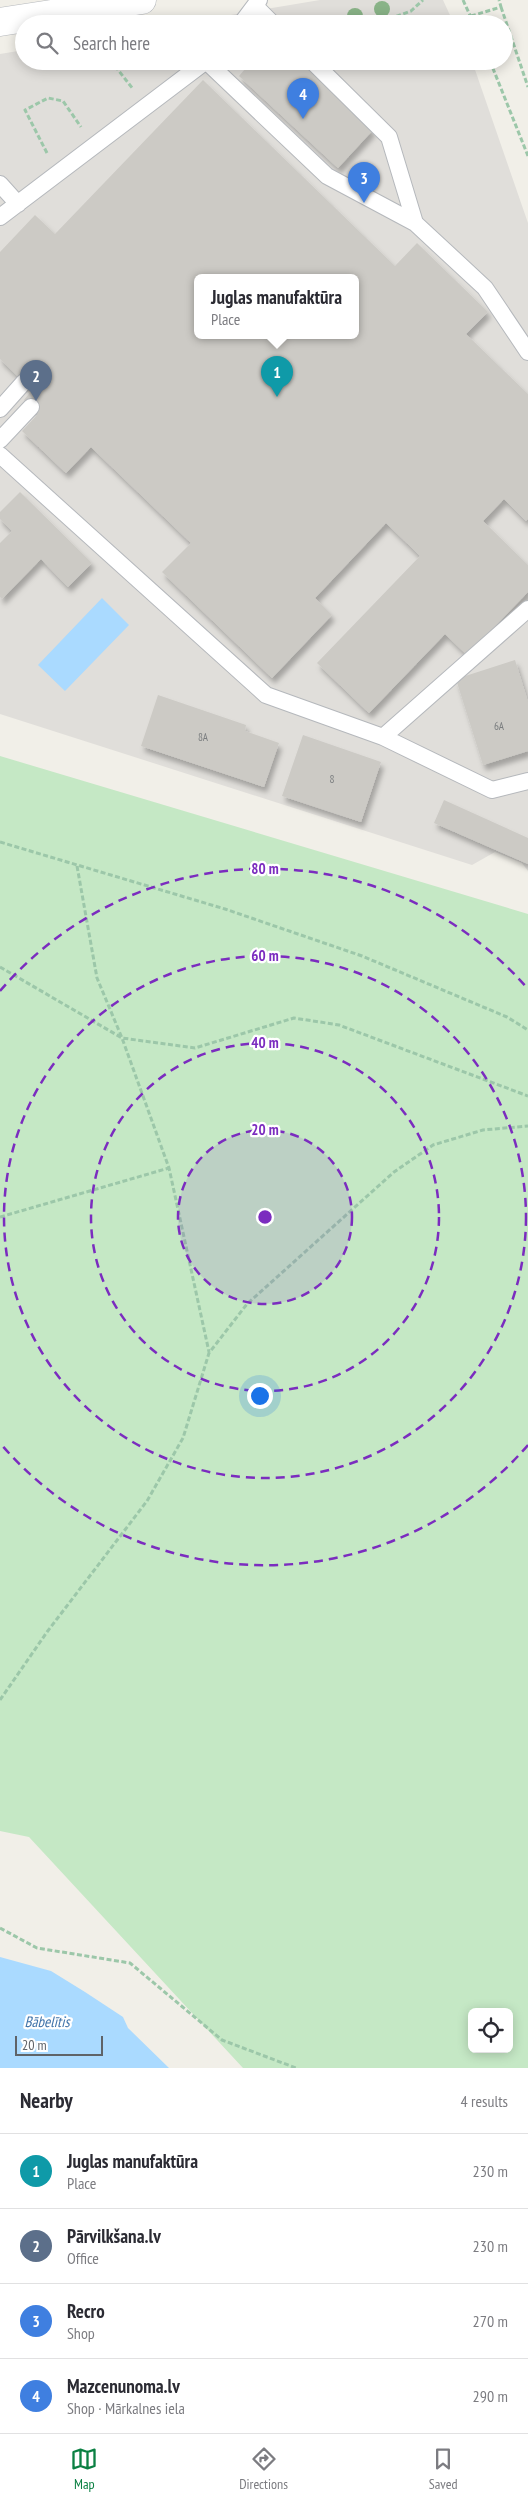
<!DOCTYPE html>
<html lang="en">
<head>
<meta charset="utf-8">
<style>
  :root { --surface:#fff; --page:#f7f7f7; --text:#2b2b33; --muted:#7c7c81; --line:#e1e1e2; --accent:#0b8043 }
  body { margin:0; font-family:"PT Sans Narrow",sans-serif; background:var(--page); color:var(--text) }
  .controls { position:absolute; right:15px; bottom:15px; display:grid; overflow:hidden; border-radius:8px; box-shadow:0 2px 12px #0003 }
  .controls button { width:45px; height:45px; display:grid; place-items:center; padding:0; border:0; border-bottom:1px solid var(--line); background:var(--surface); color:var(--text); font:25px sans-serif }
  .scale { position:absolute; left:15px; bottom:12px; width:88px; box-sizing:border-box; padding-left:5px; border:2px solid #5f6368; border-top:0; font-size:14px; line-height:18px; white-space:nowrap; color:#5f6368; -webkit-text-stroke:4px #fff; paint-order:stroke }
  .you { position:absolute; left:259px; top:1395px; width:18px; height:18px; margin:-12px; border:4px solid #fff; border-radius:50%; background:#1a73e8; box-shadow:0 0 0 8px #1a73e833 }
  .badge { display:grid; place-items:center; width:32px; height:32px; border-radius:50%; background:var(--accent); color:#fff; font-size:16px; font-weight:700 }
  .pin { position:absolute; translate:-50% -41px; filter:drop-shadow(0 1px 2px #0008) }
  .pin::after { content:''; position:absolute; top:26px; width:18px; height:15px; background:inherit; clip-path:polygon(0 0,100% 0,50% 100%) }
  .popup { position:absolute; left:194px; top:274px; width:165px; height:65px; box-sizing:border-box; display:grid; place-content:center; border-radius:8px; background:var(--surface); filter:drop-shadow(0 1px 4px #0005); font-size:16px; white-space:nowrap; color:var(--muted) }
  .popup b { font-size:19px; color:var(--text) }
  .popup::after { content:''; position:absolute; left:50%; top:100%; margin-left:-10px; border:10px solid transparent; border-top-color:var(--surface) }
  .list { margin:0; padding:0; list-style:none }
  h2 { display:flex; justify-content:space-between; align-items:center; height:65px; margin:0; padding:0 20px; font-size:21px }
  h2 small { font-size:16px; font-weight:400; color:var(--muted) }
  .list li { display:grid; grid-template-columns:32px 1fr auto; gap:15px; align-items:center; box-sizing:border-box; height:75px; padding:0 20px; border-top:1px solid var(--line) }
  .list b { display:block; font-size:19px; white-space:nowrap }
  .list p { margin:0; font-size:16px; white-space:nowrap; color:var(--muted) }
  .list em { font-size:16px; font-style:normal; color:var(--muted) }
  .icon { flex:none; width:28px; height:28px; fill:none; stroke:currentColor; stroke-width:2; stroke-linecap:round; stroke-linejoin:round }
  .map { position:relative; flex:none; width:528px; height:2068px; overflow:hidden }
  .search { position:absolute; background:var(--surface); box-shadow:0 2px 12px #0003; left:15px; right:15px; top:15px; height:55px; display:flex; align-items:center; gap:12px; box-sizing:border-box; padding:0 18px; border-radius:28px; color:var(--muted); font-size:19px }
  .sheet { height:365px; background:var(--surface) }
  nav { display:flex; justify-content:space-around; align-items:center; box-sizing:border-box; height:70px; border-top:1px solid var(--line); background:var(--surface); font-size:14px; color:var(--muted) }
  nav a { display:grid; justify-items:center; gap:2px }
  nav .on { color:var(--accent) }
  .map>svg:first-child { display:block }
  .industrial { fill:#e0deda; fill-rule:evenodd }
  .green { fill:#c5e8c5; fill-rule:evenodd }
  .water { fill:#aadaff }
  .building { fill:#cccac5; fill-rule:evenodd; filter:url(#shadow) }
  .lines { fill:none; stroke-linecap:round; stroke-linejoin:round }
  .lane-casing { stroke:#b5b8bc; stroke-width:18 }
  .street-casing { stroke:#b5b8bc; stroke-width:29 }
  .path { stroke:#9cc7a9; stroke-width:3; stroke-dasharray:5 2.5; stroke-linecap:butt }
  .lane { stroke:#fff; stroke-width:16 }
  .street { stroke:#fff; stroke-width:28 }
  .tree { fill:#89b387 }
  .ring { fill:none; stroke:#7b2cbf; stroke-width:2.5; stroke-dasharray:9 6 }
  .labels { text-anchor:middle; stroke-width:4.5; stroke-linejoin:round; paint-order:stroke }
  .number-label { font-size:11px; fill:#7a7d7f }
  .water-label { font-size:15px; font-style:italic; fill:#4174aa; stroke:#fff }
  .centre { fill:#7b2cbf; stroke:#fff; stroke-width:2.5 }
  .ring-label { font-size:15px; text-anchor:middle; font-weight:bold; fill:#7b2cbf; stroke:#fff; stroke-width:4.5; stroke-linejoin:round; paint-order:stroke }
</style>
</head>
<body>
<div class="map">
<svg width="528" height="2068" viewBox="0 0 528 2068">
  <defs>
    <filter id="shadow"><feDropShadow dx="3" dy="5.5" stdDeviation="2.5" flood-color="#0004"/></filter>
  </defs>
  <rect width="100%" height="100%" fill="#f1efe8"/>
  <path class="industrial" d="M320,0H443L454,24H177Z
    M24,50V61H472L528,223V871L522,863L495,852L472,865L0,714V54ZM198,278H356V336H198Z"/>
  <path class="green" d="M0,756L528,914V2068H243L29,1837L0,1831ZM472,2012H509V2049H472Z"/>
  <path class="water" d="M102,598L129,625L65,691L38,665Z
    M0,1957L51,1971L85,1992L123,2017L128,2028L169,2068H0Z"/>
  <path class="building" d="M252,61H299L373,130L338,168L239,76Z
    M203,80L395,266L417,243L488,312L466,334L528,394V519L526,521L504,499L483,521L528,565V592L467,655L445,634L369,713L317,663L420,556L410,546L386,523L315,598L332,615L272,678L162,572L191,543L91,447L66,473L22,431L38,414L24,400L32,390L0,359V252L35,215L55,234ZM198,278H356V336H198Z
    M20,492L92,563L68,587L41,559L2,599L0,597V543L12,531L0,519V512Z
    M515,660L528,702V751L483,765L456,679Z
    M158,695L246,725L245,731L279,743L264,787L141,746Z
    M303,735L381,762L361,822L282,796Z
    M444,800L528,838V864L434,823Z"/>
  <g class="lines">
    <defs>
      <path id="lane" d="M255,6L273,24
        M241,24L259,0
        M206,61L327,176L415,223L485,288L528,352
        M312,61L389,137L415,223
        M0,184L18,204
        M0,217L206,61
        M0,409L24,382
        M0,440L31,407
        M0,455L266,695L383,737L528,609
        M383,737L492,790L528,781"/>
      <path id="street" d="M0,22L142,0"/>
    </defs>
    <use href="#lane" class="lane-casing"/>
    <use href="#street" class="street-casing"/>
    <path class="path" d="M463,0L474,24
      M501,7L528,87
      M471,16L501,7L499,0
      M375,24L411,11L423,0
      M490,61L528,156
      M115,66L133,89
      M47,153L25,110L48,98L63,101L81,127
      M0,842L225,909L362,956L507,1017L528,1030
      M77,866L97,978L122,1038L169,1168L209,1352
      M0,967L122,1038L195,1048L294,1018L339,1025L528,1096
      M0,1217L169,1168
      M0,1700L47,1632L147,1501L183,1438L209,1353L247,1304L394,1172L433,1145L483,1130L528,1126
      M0,1928L37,1948L130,1963L222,2040L296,2068"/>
    <use href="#lane" class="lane"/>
    <use href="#street" class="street"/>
  </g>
  <g class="tree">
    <circle cx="382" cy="9" r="8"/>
    <circle cx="355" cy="16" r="8"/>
  </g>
  <circle cx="265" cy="1217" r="87" fill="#7b2cbf" fill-opacity=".12"/>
  <g class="ring">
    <circle cx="265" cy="1217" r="87"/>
    <circle cx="265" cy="1217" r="174"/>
    <circle cx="265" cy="1217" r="261"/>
    <path d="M528 1445A348 348 0 0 1 0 1443M0 991A348 348 0 0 1 528 989"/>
  </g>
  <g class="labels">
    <g class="number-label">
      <text x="499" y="730">6A</text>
      <text x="203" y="741">8A</text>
      <text x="332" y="783">8</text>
    </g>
    <g class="water-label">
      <text x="47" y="2027">Bābelītis</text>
    </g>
  </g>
  <circle cx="265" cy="1217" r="8" class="centre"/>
  <g class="ring-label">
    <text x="265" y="874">80 m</text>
    <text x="265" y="961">60 m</text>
    <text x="265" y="1048">40 m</text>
    <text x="265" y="1135">20 m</text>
  </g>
</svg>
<div class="controls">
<button><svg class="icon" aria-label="locate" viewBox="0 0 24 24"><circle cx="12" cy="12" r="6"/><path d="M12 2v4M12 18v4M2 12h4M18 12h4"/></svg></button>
</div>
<div class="scale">20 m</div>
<div class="you"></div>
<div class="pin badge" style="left:277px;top:397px;background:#0f9aa8">1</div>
<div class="popup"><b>Juglas manufaktūra</b>Place</div>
<div class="pin badge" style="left:36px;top:401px;background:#5c6f8a">2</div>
<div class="pin badge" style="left:364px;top:203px;background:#3f7fe0">3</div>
<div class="pin badge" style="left:303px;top:119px;background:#3f7fe0">4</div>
<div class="search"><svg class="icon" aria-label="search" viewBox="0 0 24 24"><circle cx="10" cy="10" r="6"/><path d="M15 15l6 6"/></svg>Search here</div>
</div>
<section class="sheet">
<h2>Nearby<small>4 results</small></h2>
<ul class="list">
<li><span class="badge" style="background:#0f9aa8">1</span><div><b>Juglas manufaktūra</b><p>Place</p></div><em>230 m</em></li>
<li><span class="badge" style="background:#5c6f8a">2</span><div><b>Pārvilkšana.lv</b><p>Office</p></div><em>230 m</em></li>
<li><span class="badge" style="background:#3f7fe0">3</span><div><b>Recro</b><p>Shop</p></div><em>270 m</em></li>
<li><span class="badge" style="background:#3f7fe0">4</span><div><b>Mazcenunoma.lv</b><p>Shop · Mārkalnes iela</p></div><em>290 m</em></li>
</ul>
</section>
<nav>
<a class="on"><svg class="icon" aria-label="map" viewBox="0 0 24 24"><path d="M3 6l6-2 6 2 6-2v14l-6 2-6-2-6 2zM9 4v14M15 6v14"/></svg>Map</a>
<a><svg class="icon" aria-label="directions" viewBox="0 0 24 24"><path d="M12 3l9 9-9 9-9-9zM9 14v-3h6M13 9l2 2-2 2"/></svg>Directions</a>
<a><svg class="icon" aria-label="saved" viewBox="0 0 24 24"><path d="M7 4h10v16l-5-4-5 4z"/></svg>Saved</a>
</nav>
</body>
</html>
